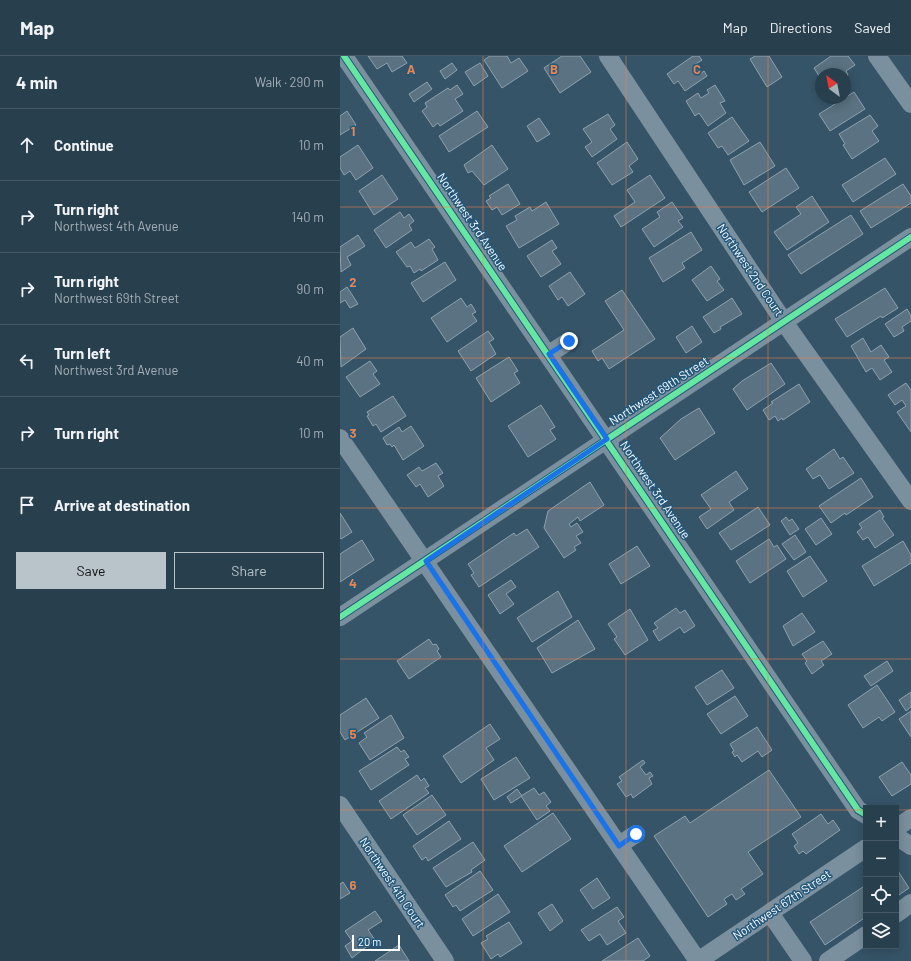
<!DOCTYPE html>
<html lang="en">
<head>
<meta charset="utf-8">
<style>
  :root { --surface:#283f4e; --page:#304655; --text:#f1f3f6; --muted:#a5afb6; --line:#445866; --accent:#b9c3ca }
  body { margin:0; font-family:Barlow,sans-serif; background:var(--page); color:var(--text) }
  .controls { position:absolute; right:12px; bottom:12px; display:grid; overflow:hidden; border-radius:0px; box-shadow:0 2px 10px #0003 }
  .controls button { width:36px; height:36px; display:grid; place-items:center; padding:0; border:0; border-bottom:1px solid var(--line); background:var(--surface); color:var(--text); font:20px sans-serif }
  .compass { position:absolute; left:475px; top:12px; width:36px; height:36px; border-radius:50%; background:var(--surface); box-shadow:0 2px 10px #0003; rotate:328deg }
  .scale { position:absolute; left:12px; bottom:10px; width:48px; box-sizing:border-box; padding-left:4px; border:2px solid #fff; border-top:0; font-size:11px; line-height:14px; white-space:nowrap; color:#fff; -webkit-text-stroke:3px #22587c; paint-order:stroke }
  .stop { position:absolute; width:12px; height:12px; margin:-9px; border:3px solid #1a73e8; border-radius:50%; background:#fff }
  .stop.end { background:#1a73e8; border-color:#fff; box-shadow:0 1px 4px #0008 }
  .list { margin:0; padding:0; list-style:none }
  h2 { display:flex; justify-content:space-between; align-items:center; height:52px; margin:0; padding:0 16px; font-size:17px }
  h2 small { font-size:13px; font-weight:400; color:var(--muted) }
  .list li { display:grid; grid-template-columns:26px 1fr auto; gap:12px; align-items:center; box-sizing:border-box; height:72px; padding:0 16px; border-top:1px solid var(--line) }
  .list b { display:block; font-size:15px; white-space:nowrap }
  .list p { margin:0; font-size:13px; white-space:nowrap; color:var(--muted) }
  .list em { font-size:13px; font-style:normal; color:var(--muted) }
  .actions { display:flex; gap:8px; padding:12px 16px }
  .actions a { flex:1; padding:9px 0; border:1px solid var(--accent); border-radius:0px; text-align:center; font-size:14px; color:var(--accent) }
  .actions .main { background:var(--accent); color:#111 }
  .icon { flex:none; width:22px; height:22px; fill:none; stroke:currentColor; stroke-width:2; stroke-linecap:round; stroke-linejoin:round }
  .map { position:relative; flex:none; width:571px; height:905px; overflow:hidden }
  header { display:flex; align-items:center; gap:24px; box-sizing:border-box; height:56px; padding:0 20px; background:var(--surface); border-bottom:1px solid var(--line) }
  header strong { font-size:19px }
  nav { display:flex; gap:22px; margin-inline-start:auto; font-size:14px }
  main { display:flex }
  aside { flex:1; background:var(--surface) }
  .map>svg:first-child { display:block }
  .building { fill:#5a7281; stroke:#8fa1ad }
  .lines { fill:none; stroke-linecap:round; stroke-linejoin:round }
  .minor { stroke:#7b909f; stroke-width:18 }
  .cycleway-casing { stroke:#22587c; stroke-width:8 }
  .cycleway { stroke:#66e7a1; stroke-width:6 }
  .route { stroke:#1a73e8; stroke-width:5 }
  .grid { fill:none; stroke:#ee8249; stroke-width:1; stroke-opacity:0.55 }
  .labels { text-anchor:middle; stroke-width:3; stroke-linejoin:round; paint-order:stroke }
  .street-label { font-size:12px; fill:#fff; stroke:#22587c }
  .grid-label { font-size:13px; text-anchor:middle; font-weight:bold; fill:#ee8249; stroke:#22587c; stroke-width:3; stroke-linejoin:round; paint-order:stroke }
</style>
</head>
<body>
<header>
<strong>Map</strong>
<nav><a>Map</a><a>Directions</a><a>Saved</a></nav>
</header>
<main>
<aside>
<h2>4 min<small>Walk · 290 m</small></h2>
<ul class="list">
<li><svg class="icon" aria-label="ahead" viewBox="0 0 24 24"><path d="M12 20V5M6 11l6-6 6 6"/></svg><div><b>Continue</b></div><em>10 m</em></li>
<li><svg class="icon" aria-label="right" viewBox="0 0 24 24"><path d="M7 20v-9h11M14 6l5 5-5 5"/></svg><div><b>Turn right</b><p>Northwest 4th Avenue</p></div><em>140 m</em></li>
<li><svg class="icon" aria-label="right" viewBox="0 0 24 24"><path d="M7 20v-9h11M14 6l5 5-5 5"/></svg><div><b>Turn right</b><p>Northwest 69th Street</p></div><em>90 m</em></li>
<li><svg class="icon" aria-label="left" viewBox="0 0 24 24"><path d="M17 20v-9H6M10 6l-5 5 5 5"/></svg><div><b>Turn left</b><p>Northwest 3rd Avenue</p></div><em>40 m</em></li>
<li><svg class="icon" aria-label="right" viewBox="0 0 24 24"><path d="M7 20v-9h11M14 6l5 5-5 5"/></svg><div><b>Turn right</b></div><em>10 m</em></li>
<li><svg class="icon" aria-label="arrive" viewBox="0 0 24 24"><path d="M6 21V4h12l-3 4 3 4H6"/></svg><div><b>Arrive at destination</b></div></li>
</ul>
<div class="actions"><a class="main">Save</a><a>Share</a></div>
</aside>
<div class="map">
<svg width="571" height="905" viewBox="0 0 571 905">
  <rect width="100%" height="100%" fill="#365468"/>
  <path class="building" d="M28,0H62L67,7L52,16L47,7L37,13Z
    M150,0H167L171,7L179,2L188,15L162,32L144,4Z
    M222,0H240L251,16L220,37L204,12Z
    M353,0H359L362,4L354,9L360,18L364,15L367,20L345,35L338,25L334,28L327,18Z
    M415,0H429L442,21L427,31L410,3Z
    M491,0H508L515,9L506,15L508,19L505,21V18H481V23L474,12Z
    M112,7L117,14L105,23L100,15Z
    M140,7L148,20L134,30L125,16Z
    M87,26L92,33L74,46L69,38Z
    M117,29L123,38L115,43L123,55L100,70L98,67L93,71L82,55L87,51L85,47L108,32L110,34Z
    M375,29L385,45L380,47L386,57L368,70L359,57L355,60L346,45L358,37L361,42L369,37L367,34Z
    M514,36L525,53L490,75L479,58Z
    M7,55L16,69L0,79V60Z
    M137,55L148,71L109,96L99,80Z
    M268,58L275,69L270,73L277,83L252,101L245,91L252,86L243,73Z
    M530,59L538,70L532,75L539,85L512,103L503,89L505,88L499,78Z
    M392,61L409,85L388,99L382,90L378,92L368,77Z
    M199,62L210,78L197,86L187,70Z
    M287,86L298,103L289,110L293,116L272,129L257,107Z
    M420,86L435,110L404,129L390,104Z
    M18,89L33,112L16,124L10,115L4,119L0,112V101Z
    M152,89L168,113L144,129L132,115L128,117L124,109Z
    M545,102L556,118L513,146L502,129Z
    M446,112L459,132L422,156L409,136Z
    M42,119L58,143L34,159L19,135Z
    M310,119L325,142L281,171L274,160L295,146L287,134Z
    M168,128L180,148L162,159L157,151L152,154L146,145L151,142L149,140Z
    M563,128L571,140V147L531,172L520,155Z
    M472,140L489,166L447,194L434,176L461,158L456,151Z
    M206,146L219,168L179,192L166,170L177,164L175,160L190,151L192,155Z
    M332,146L343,162L338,165L343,171L314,191L302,173L320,161L317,156Z
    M60,156L64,162L69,158L74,165L69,169L72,174L46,192L34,174Z
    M511,159L523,178L461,218L448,199Z
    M351,176L362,194L342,207L345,212L323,226L309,202Z
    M18,179L25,190L7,201L11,209L1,216L0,191Z
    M89,183L95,191L92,193L98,204L81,215L80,213L74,217L70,210L67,211L56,196L71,186L75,192Z
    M212,184L217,192L212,195L221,208L201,221L187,200Z
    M105,206L116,224L83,246L71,227Z
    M371,210L380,223L377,225L384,234L367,245L352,224Z
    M230,216L245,238L228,250L222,241L218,244L209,230Z
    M7,231L18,248L10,252L5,244L0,247V236Z
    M545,232L558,252L542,262L541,260L507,281L495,263Z
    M282,234L315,283L269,313L262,302L258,305L252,295L284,274L265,245Z
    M121,242L127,251L131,248L136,256L132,258L137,265L107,286L91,262Z
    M392,242L402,258L380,271L381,273L374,277L363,261Z
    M567,253L571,260V265L562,271L564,275L554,281L545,268Z
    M352,270L362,286L346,297L336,281Z
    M13,272L26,293L1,311L0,281Z
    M148,275L154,283L149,286L156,298L131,315L118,295Z
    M523,282L531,296L541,289L549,301L544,304L552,316L540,324L532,312L526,316L511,290Z
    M169,301L178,315L174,317L180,327L151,346L136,322Z
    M30,305L37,315L33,318L40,328L20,341L6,321Z
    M431,307L445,328L407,354L393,333L402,325Z
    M566,327L571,334V376L557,356L566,350L562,344L555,349L548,339Z
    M459,328L470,346L443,364L442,362L438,365L435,360L429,364L423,354L433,347L431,346Z
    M53,340L66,360L41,376L36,368L33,370L27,360L29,359L27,356Z
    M201,349L215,371L210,374L216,383L188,401L168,370Z
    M359,352L375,377L335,404L320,382L341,363Z
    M71,370L84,390L63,404L54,389L52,391L50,388L47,389L43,382L59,371L62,376Z
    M494,393L500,403L503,401L514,417L489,433L480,419L473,423L466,413Z
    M96,407L103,417L98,420L104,430L88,441L80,428L76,431L67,419L79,411L82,415Z
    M396,415L408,433L389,446L394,454L367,473L359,461L371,453L361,439Z
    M521,422L533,441L506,459L505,457L491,467L479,450Z
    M250,426L264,449L240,465L238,461L229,468L231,471L237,467L243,476L236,480L241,487L234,491L236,494L224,502L204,472L208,455Z
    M418,451L430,469L391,494L379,477Z
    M540,454L544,461L542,462L554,479L535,492L528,481L523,484L517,476L522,472L519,468Z
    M0,457L12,476L1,483L0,482Z
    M446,461L449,465L452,463L459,473L450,479L441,465Z
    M481,462L492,478L476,489L465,473Z
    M187,473L199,491L139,531L131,519L134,517L128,508L174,477L176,480Z
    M455,479L466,496L454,504L442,488Z
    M429,483L434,491L437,489L446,503L410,527L396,505Z
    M22,484L34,504L0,526V498Z
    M563,485L571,499V507L534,530L522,510Z
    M297,490L310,510L281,528L269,508Z
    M470,500L487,525L463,541L447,515Z
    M171,524L176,531L166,538L174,548L160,558L148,539Z
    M218,535L232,561L192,586L177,562Z
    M336,552L340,557L345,554L355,570L344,577L340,571L319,585L313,575L318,572L314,567Z
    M290,553L308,584L285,599L274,583L277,581L268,568Z
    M462,557L475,576L453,590L443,570Z
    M238,564L255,593L212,617L197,592Z
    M89,583L93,589L96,588L99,593L97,595L101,601L69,623L57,605Z
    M483,585L492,598L481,605L484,609L472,618L465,607L467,605L462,598Z
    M547,605L553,615L531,630L524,620Z
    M382,614L394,632L367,649L355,631Z
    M537,629L555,656L542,665L539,661L523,672L508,649Z
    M571,636V651L566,655L559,644Z
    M395,640L408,660L381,678L367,658Z
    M26,642L39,662L5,684L0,676V659Z
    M571,655V681L559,663Z
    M51,659L64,682L30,704L19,687L27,681L24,677Z
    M150,668L160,683L146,692L154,704L121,727L103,700Z
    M417,671L432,694L422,701L418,695L402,706L397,699L395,701L392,696L394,695L390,688Z
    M57,691L61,696L64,694L69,701L65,703L69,709L31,734L19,715Z
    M176,701L190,722L154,744L141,723Z
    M303,704L305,707L300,711L306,719L310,716L313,720L309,722L312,728L293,742L291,738L286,741L277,728L282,725L279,721Z
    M562,706L571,719V728L552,740L539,721Z
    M429,714L461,761L408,796L423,818L401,833L405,838L396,844L392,838L384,843L387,848L368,861L314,780L345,760L350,767Z
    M77,719L81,725L84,722L89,730L85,732L89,737L51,763L39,745Z
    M194,732L199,739L204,736L211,746L206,750L210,755L197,764L181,740Z
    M177,733L182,740L171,747L167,741Z
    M92,739L106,759L77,779L63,759Z
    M213,757L231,783L182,816L164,790Z
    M481,758L488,768L493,764L500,774L466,798L463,795L459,798L454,790L458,787L452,778Z
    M109,765L121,783L88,805L86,801L82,804L73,790Z
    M133,786L145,804L131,814L132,816L106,831L93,812Z
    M556,812L569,832L556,841Z
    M140,815L153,834L120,855L116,849L113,851L105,839Z
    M257,822L270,842L253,853L240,834Z
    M3,826L10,837L0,843V828Z
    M526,829V861L485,889L470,866Z
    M158,838L170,856L133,880L122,863Z
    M212,848L223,865L210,875L198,857Z
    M277,851L284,861L278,865L286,877L267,889L260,878L249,885L241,874Z
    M35,855L42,865L28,874L35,884L12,902L5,890L12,885L5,875Z
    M169,866L182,887L160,901L158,898L151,903L141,887L148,883L146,880Z
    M298,882L310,900L303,905H262Z
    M59,889L69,905H35Z"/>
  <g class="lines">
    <path class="minor" d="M4,0L518,754L526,759
      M268,0L444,266L571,445
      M537,0L571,48
      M209,298L229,285
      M0,382L358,905
      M0,561L571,181
      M0,749L105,905
      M556,772L571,762
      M556,780L571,790
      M279,789L296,778
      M430,857L463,905
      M556,858L571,847
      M358,905L526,792
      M488,905L526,879"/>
    <defs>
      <path id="cycleway" d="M4,0L518,754L526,759
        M0,561L571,181"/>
    </defs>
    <use href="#cycleway" class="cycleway-casing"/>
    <use href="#cycleway" class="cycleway"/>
  </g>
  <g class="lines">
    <path class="route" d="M229,285L209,298L267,383L86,505L279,790L296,778"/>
  </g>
  <path class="grid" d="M143,0V905M286,0V905M428,0V905M0,151H571M0,302H571M0,452H571M0,603H571M0,754H526M556,754H571"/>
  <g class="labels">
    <g class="street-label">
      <text transform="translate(132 166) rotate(56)" y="4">Northwest 3rd Avenue</text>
      <text transform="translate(410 214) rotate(56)" y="4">Northwest 2nd Court</text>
      <text transform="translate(319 335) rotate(-33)" y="4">Northwest 69th Street</text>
      <text transform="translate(315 434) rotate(56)" y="4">Northwest 3rd Avenue</text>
      <text transform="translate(52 827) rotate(56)" y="4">Northwest 4th Court</text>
      <text transform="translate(442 849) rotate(-34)" y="4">Northwest 67th Street</text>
    </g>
  </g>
  <g class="grid-label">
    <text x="71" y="18">A</text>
    <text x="214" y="18">B</text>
    <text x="357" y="18">C</text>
    <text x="13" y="80">1</text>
    <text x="13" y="231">2</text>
    <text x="13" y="382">3</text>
    <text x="13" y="532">4</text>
    <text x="13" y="683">5</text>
    <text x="13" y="834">6</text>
  </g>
</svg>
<div class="controls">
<button>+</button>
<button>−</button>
<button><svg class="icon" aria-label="locate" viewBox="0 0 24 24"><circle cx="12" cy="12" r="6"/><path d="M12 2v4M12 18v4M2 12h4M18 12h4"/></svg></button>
<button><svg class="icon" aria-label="layers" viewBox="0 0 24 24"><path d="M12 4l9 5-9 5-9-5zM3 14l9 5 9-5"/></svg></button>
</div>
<svg class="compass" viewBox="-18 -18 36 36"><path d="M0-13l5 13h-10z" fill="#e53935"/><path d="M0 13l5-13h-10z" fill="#a5afb6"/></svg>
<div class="scale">20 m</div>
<div class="stop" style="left:296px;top:778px"></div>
<div class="stop end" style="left:229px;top:285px"></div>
</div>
</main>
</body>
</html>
